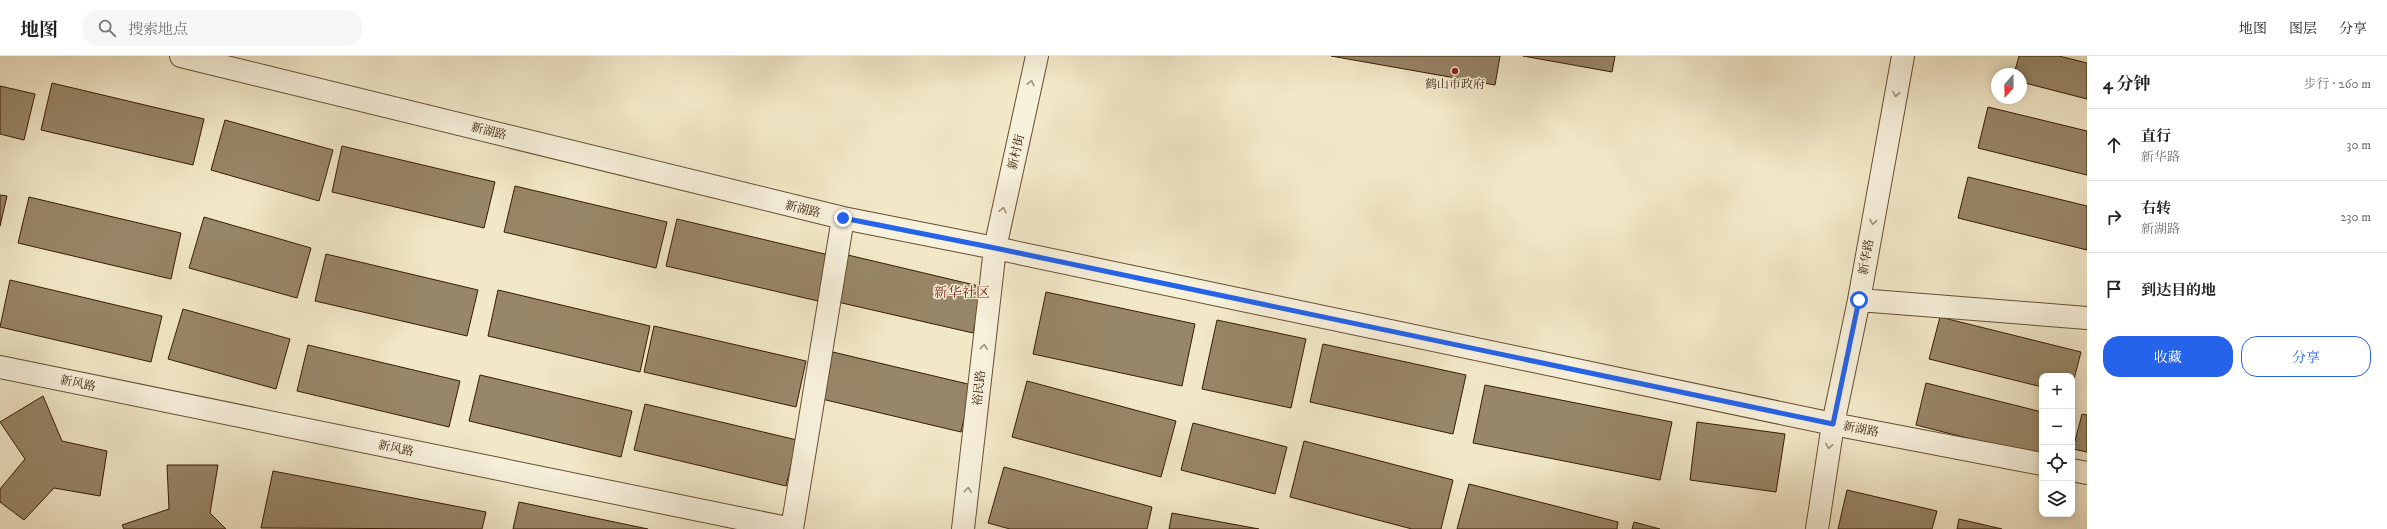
<!DOCTYPE html>
<html lang="zh">
<head>
<meta charset="utf-8">
<style>
  :root { --surface:#fff; --page:#f6f6f6; --text:#222; --muted:#767676; --line:#e0e0e0; --accent:#2563eb }
  body { margin:0; font-family:"IM FELL DW Pica","Noto Serif SC",serif; background:var(--page); color:var(--text) }
  .controls { position:absolute; right:12px; bottom:12px; display:grid; overflow:hidden; border-radius:8px; box-shadow:0 2px 10px #0003 }
  .controls button { width:36px; height:36px; display:grid; place-items:center; padding:0; border:0; border-bottom:1px solid var(--line); background:var(--surface); color:var(--text); font:20px sans-serif }
  .compass { position:absolute; left:1991px; top:12px; width:36px; height:36px; border-radius:50%; background:var(--surface); box-shadow:0 2px 10px #0003; rotate:200deg }
  .stop { position:absolute; width:12px; height:12px; margin:-9px; border:3px solid #2563eb; border-radius:50%; background:#fff }
  .stop.end { background:#2563eb; border-color:#fff; box-shadow:0 1px 4px #0008 }
  .list { margin:0; padding:0; list-style:none }
  h2 { display:flex; justify-content:space-between; align-items:center; height:52px; margin:0; padding:0 16px; font-size:17px }
  h2 small { font-size:13px; font-weight:400; color:var(--muted) }
  .list li { display:grid; grid-template-columns:26px 1fr auto; gap:12px; align-items:center; box-sizing:border-box; height:72px; padding:0 16px; border-top:1px solid var(--line) }
  .list b { display:block; font-size:15px; white-space:nowrap }
  .list p { margin:0; font-size:13px; white-space:nowrap; color:var(--muted) }
  .list em { font-size:13px; font-style:normal; color:var(--muted) }
  .actions { display:flex; gap:8px; padding:12px 16px }
  .actions a { flex:1; padding:9px 0; border:1px solid var(--accent); border-radius:16px; text-align:center; font-size:14px; color:var(--accent) }
  .actions .main { background:var(--accent); color:#fff }
  .icon { flex:none; width:22px; height:22px; fill:none; stroke:currentColor; stroke-width:2; stroke-linecap:round; stroke-linejoin:round }
  .map { position:relative; flex:none; width:2087px; height:473px; overflow:hidden }
  header { display:flex; align-items:center; gap:24px; box-sizing:border-box; height:56px; padding:0 20px; background:var(--surface); border-bottom:1px solid var(--line) }
  header strong { font-size:19px }
  nav { display:flex; gap:22px; margin-inline-start:auto; font-size:14px }
  .search { width:280px; height:36px; background:var(--page); display:flex; align-items:center; gap:10px; box-sizing:border-box; padding:0 14px; border-radius:16px; color:var(--muted); font-size:15px }
  main { display:flex }
  aside { flex:1; background:var(--surface) }
  .map>svg:first-child { display:block }
  .building { fill:#988668; stroke:#361c00 }
  .lines { fill:none; stroke-linecap:round; stroke-linejoin:round }
  .minor-casing { stroke:#654f32; stroke-width:24 }
  .minor { stroke:#f7f0db; stroke-width:22 }
  .oneway { stroke:#a09178 }
  .route { stroke:#2563eb; stroke-width:5 }
  .poi-dot { fill:#8f2418; stroke:#f7f0db; stroke-width:1.5 }
  .labels { text-anchor:middle; stroke-width:3; stroke-linejoin:round; paint-order:stroke }
  .poi-label { font-size:12px; fill:#361c00; stroke:#f7f0db }
  .street-label { font-size:12px; fill:#361c00; stroke:#f7f0db }
  .quarter-label { font-size:14px; fill:#7a1f14; stroke:#f7f0db }
</style>
</head>
<body>
<header>
<strong>地图</strong>
<div class="search"><svg class="icon" aria-label="search" viewBox="0 0 24 24"><circle cx="10" cy="10" r="6"/><path d="M15 15l6 6"/></svg>搜索地点</div>
<nav><a>地图</a><a>图层</a><a>分享</a></nav>
</header>
<main>
<div class="map">
<svg width="2087" height="473" viewBox="0 0 2087 473">
  <rect width="100%" height="100%" fill="#f2e8c8"/>
  <filter id="stains"><feTurbulence type="fractalNoise" baseFrequency=".005" numOctaves="4"/><feColorMatrix values="0 0 0 0 .2 0 0 0 0 .09 0 0 0 0 .02 0 0 0 .5 -.17"/></filter>
  <radialGradient id="worn" r=".72"><stop offset=".6" stop-color="#630" stop-opacity="0"/><stop offset="1" stop-color="#630" stop-opacity=".3"/></radialGradient>
  <path class="building" d="M1331,0H1500L1495,29Z
    M1523,0H1615L1612,16Z
    M2019,0H2059L2087,7V43L2021,26V18H2014Z
    M52,27L204,63L193,109L41,74Z
    M0,30L35,38L24,84L0,78Z
    M1988,51L2087,75V119L1978,92Z
    M225,64L333,94L319,145L211,114Z
    M342,90L495,126L484,172L332,136Z
    M1968,121L2087,150V194L1958,162Z
    M515,130L667,166L656,212L504,176Z
    M0,139L7,140L0,170Z
    M29,141L181,177L171,223L18,187Z
    M204,161L311,192L297,242L189,212Z
    M677,163L829,199L818,245L666,210Z
    M831,195L983,231L973,277L820,242Z
    M326,198L478,234L467,280L315,245Z
    M10,224L162,260L151,306L0,271Z
    M498,234L650,270L640,316L488,280Z
    M1046,236L1195,268L1182,330L1033,298Z
    M183,253L290,283L276,333L168,303Z
    M1940,261L2081,296L2072,331V320H2042V331L1929,303Z
    M1217,264L1306,283L1291,352L1202,333Z
    M654,270L806,305L796,351L644,316Z
    M1323,288L1466,319L1453,378L1310,346Z
    M308,289L460,325L449,371L297,335Z
    M820,293L972,329L961,376L809,340Z
    M480,319L632,355L621,401L469,365Z
    M1027,325L1176,365L1161,421L1012,381Z
    M1926,327L2042,356V401L1916,369Z
    M1485,329L1672,366L1660,424L1473,387Z
    M43,340L62,385L107,395L100,440L54,432L24,464L0,446V433L25,403L0,366Z
    M645,348L797,384L786,430L634,394Z
    M2082,358L2087,359V396L2073,393Z
    M1697,366L1785,378L1776,436L1690,424Z
    M1193,367L1287,391L1275,438L1181,414Z
    M1304,385L1453,424L1441,473H1412L1290,441Z
    M167,409H218L210,457L226,473H124L122,469L169,453Z
    M1004,411L1152,451L1147,473H1010L988,467Z
    M273,415L486,456L482,473L261,472Z
    M1469,428L1618,466L1617,473H1457Z
    M1847,434L1937,455L1932,473H1838Z
    M519,446L648,473H513Z
    M1172,457L1259,473H1169Z
    M1959,463L2002,473H1957Z
    M1634,466L1660,473H1632Z"/>
  <g class="lines">
    <defs>
      <path id="minor" d="M181,0L843,162L995,192L1833,368L2042,408
        M1859,244L2087,262
        M0,311L792,473
        M2072,414L2087,417
        M792,473L843,162
        M963,473L995,192L1037,0
        M1817,473L1833,368L1859,244L1903,0"/>
    </defs>
    <use href="#minor" class="minor-casing"/>
    <use href="#minor" class="minor"/>
  </g>
  <defs><path id="oneway-chevron" d="M-2-3.5L2.5 0L-2 3.5" fill="none" stroke-width="1.6" stroke-linecap="round" stroke-linejoin="round"/></defs>
  <g class="oneway">
    <use href="#oneway-chevron" transform="translate(1031 27) rotate(-77)"/>
    <use href="#oneway-chevron" transform="translate(1896 38) rotate(100)"/>
    <use href="#oneway-chevron" transform="translate(1003 154) rotate(-77)"/>
    <use href="#oneway-chevron" transform="translate(1873 166) rotate(100)"/>
    <use href="#oneway-chevron" transform="translate(984 291) rotate(-84)"/>
    <use href="#oneway-chevron" transform="translate(1829 390) rotate(99)"/>
    <use href="#oneway-chevron" transform="translate(968 434) rotate(-84)"/>
  </g>
  <g class="lines">
    <path class="route" d="M843,162L995,192L1833,368L1859,244"/>
  </g>
  <circle class="poi-dot" cx="1455" cy="15" r="4"/>
  <g class="labels">
    <g class="poi-label">
      <text x="1455" y="32">鹤山市政府</text>
    </g>
    <g class="street-label">
      <text transform="translate(489 75) rotate(14)" y="4">新湖路</text>
      <text transform="translate(1016 96) rotate(-77)" y="4">新村街</text>
      <text transform="translate(803 153) rotate(14)" y="4">新湖路</text>
      <text transform="translate(1866 201) rotate(-80)" y="4">新华路</text>
      <text transform="translate(78 327) rotate(12)" y="4">新风路</text>
      <text transform="translate(979 332) rotate(-84)" y="4">裕民路</text>
      <text transform="translate(1861 373) rotate(11)" y="4">新湖路</text>
      <text transform="translate(396 392) rotate(12)" y="4">新风路</text>
    </g>
    <g class="quarter-label">
      <text x="962" y="241">新华社区</text>
    </g>
  </g>
  <rect width="100%" height="100%" filter="url(#stains)"/>
  <rect width="100%" height="100%" fill="url(#worn)"/>
</svg>
<div class="controls">
<button>+</button>
<button>−</button>
<button><svg class="icon" aria-label="locate" viewBox="0 0 24 24"><circle cx="12" cy="12" r="6"/><path d="M12 2v4M12 18v4M2 12h4M18 12h4"/></svg></button>
<button><svg class="icon" aria-label="layers" viewBox="0 0 24 24"><path d="M12 4l9 5-9 5-9-5zM3 14l9 5 9-5"/></svg></button>
</div>
<svg class="compass" viewBox="-18 -18 36 36"><path d="M0-13l5 13h-10z" fill="#e53935"/><path d="M0 13l5-13h-10z" fill="#767676"/></svg>
<div class="stop" style="left:1859px;top:244px"></div>
<div class="stop end" style="left:843px;top:162px"></div>
</div>
<aside>
<h2>4 分钟<small>步行 · 260 m</small></h2>
<ul class="list">
<li><svg class="icon" aria-label="ahead" viewBox="0 0 24 24"><path d="M12 20V5M6 11l6-6 6 6"/></svg><div><b>直行</b><p>新华路</p></div><em>30 m</em></li>
<li><svg class="icon" aria-label="right" viewBox="0 0 24 24"><path d="M7 20v-9h11M14 6l5 5-5 5"/></svg><div><b>右转</b><p>新湖路</p></div><em>230 m</em></li>
<li><svg class="icon" aria-label="arrive" viewBox="0 0 24 24"><path d="M6 21V4h12l-3 4 3 4H6"/></svg><div><b>到达目的地</b></div></li>
</ul>
<div class="actions"><a class="main">收藏</a><a>分享</a></div>
</aside>
</main>
</body>
</html>
